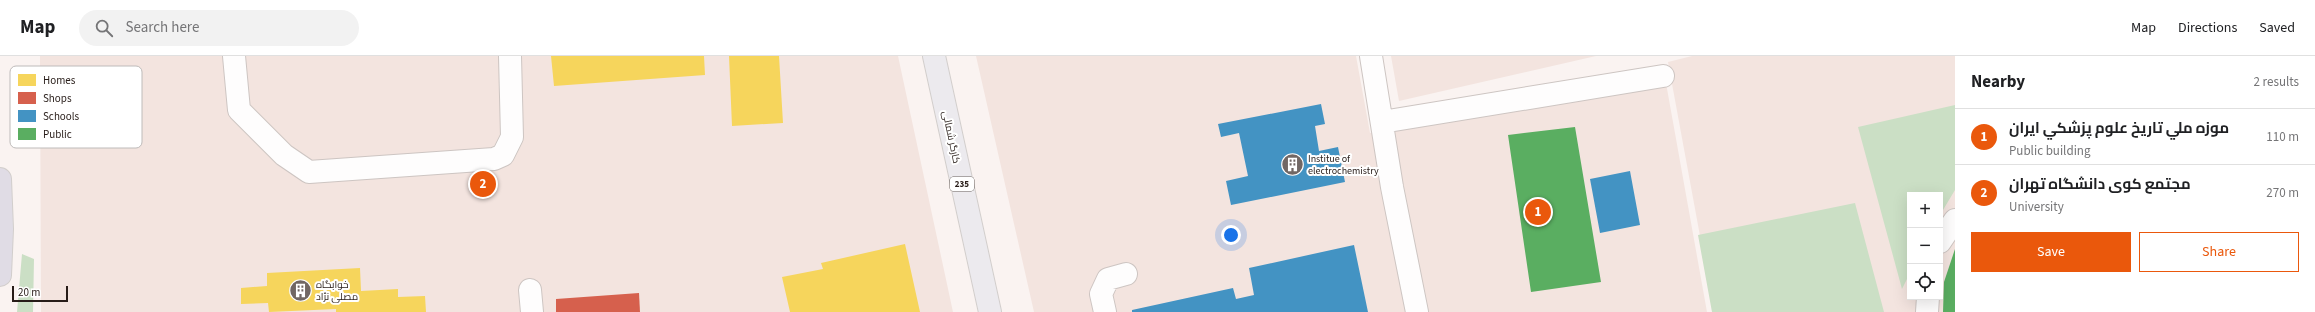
<!DOCTYPE html>
<html lang="en">
<head>
<meta charset="utf-8">
<style>
  :root { --surface:#fff; --page:#f2f2f2; --text:#202124; --muted:#757577; --line:#e0e0e0; --accent:#ea580c }
  body { margin:0; font-family:"Source Sans 3",Cairo,sans-serif; background:var(--page); color:var(--text) }
  .controls { position:absolute; right:12px; bottom:12px; display:grid; overflow:hidden; border-radius:0px; box-shadow:0 4px 16px #0002 }
  .controls button { width:36px; height:36px; display:grid; place-items:center; padding:0; border:0; border-bottom:1px solid var(--line); background:var(--surface); color:var(--text); font:20px sans-serif }
  .scale { position:absolute; left:12px; bottom:10px; width:56px; box-sizing:border-box; padding-left:4px; border:2px solid #271c18; border-top:0; font-size:11px; line-height:14px; white-space:nowrap; color:#271c18; -webkit-text-stroke:3px #fff; paint-order:stroke }
  .you { position:absolute; left:1231px; top:179px; width:14px; height:14px; margin:-10px; border:3px solid #fff; border-radius:50%; background:#1a73e8; box-shadow:0 0 0 6px #1a73e833 }
  .badge { display:grid; place-items:center; width:26px; height:26px; border-radius:50%; background:var(--accent); color:#fff; font-size:13px; font-weight:700 }
  .pin { position:absolute; translate:-50% -50%; border:2px solid #fff; box-shadow:0 1px 4px #0006 }
  .list { margin:0; padding:0; list-style:none }
  h2 { display:flex; justify-content:space-between; align-items:center; height:52px; margin:0; padding:0 16px; font-size:17px }
  h2 small { font-size:13px; font-weight:400; color:var(--muted) }
  .list li { display:grid; grid-template-columns:26px 1fr auto; gap:12px; align-items:center; box-sizing:border-box; height:56px; padding:0 16px; border-top:1px solid var(--line) }
  .list b { display:block; font-size:15px; white-space:nowrap }
  .list p { margin:0; font-size:13px; white-space:nowrap; color:var(--muted) }
  .list em { font-size:13px; font-style:normal; color:var(--muted) }
  .actions { display:flex; gap:8px; padding:12px 16px }
  .actions a { flex:1; padding:9px 0; border:1px solid var(--accent); border-radius:0px; text-align:center; font-size:14px; color:var(--accent) }
  .actions .main { background:var(--accent); color:#fff }
  .icon { flex:none; width:22px; height:22px; fill:none; stroke:currentColor; stroke-width:2; stroke-linecap:round; stroke-linejoin:round }
  .map { position:relative; flex:none; width:1955px; height:256px; overflow:hidden }
  header { display:flex; align-items:center; gap:24px; box-sizing:border-box; height:56px; padding:0 20px; background:var(--surface); border-bottom:1px solid var(--line) }
  header strong { font-size:19px }
  nav { display:flex; gap:22px; margin-inline-start:auto; font-size:14px }
  .search { width:280px; height:36px; background:var(--page); display:flex; align-items:center; gap:10px; box-sizing:border-box; padding:0 14px; border-radius:22px; color:var(--muted); font-size:15px }
  main { display:flex }
  aside { flex:1; background:var(--surface) }
  .map>svg:first-child { display:block }
  .built { fill:#f3e4df; fill-rule:evenodd }
  .forest { fill:#cbdfc5 }
  .homes { fill:#f6d55c }
  .shops { fill:#d6604d }
  .schools { fill:#4393c3 }
  .public { fill:#5aae61 }
  .lines { fill:none; stroke-linecap:round; stroke-linejoin:round }
  .minor-casing { stroke:#cdc5c2; stroke-width:24 }
  .major-casing { stroke:#d2cecc; stroke-width:24 }
  .highway-casing { stroke:#d2cecc; stroke-width:24 }
  .minor { stroke:#fefdfd; stroke-width:22 }
  .major { stroke:#eceaee; stroke-width:22 }
  .highway { stroke:#e0dce5; stroke-width:22 }
  .labels { text-anchor:middle; stroke-width:4; stroke-linejoin:round; paint-order:stroke }
  .shield { fill:#fff; stroke:#68605d; stroke-width:1 }
  .shield-label { font-size:9px; font-weight:bold; fill:#271c18 }
  .street-label { font-size:10px; fill:#271c18; stroke:#fff }
  .poi-label { font-size:10px; fill:#271c18; stroke:#fff; text-anchor:start }
  .key { fill:#fff; stroke:#bebbba; stroke-width:1 }
  .key-label { font-size:11px; fill:#271c18 }
</style>
</head>
<body>
<header>
<strong>Map</strong>
<div class="search"><svg class="icon" aria-label="search" viewBox="0 0 24 24"><circle cx="10" cy="10" r="6"/><path d="M15 15l6 6"/></svg>Search here</div>
<nav><a>Map</a><a>Directions</a><a>Saved</a></nav>
</header>
<main>
<div class="map">
<svg width="1955" height="256" viewBox="0 0 1955 256">
  <rect width="100%" height="100%" fill="#faf3f1"/>
  <path class="built" d="M40,0H898L953,256H41Z
    M976,0H1356L1370,77L1666,27L1707,256H1034Z
    M1391,0H1596L1399,45Z
    M1692,0H1955V256H1714L1668,6ZM1910,139H1940V241H1910Z"/>
  <path class="forest" d="M1955,49V134L1940,159V139H1910V217L1902,233L1858,71Z
    M1855,147L1884,256H1712L1698,179Z
    M22,198L34,203L33,256H17Z"/>
  <path class="homes" d="M551,0H704L705,19L554,30Z
    M729,0H779L783,67L732,70Z
    M905,188L920,256H790L782,221L823,213L821,207Z
    M360,212L361,235L398,233V241L425,240L426,256H336V253L269,256L268,247L241,248V232L267,230V217Z"/>
  <path class="shops" d="M639,237L640,256H556V243Z"/>
  <path class="schools" d="M1321,48L1325,68L1315,70L1319,95L1338,91L1345,126L1231,149L1226,125L1248,120L1239,77L1221,81L1218,68Z
    M1630,115L1640,169L1600,177L1590,123Z
    M1354,189L1368,256H1132V254L1233,232L1236,243L1254,239L1249,212Z"/>
  <path class="public" d="M1575,71L1601,226L1531,236L1508,79Z
    M1955,193V256H1943L1944,226Z"/>
  <g class="lines">
    <defs>
      <path id="minor" d="M234,0L239,54L284,99L309,116L494,103L503,99L512,81L510,0
        M1371,0L1392,131L1417,256
        M1382,66L1663,20
        M1940,186L1955,164
        M530,234L532,256
        M1105,256L1101,238L1108,223L1126,218
        M1927,256L1928,241"/>
      <path id="major" d="M934,0L990,256"/>
      <path id="highway" d="M0,123L2,173L0,219"/>
    </defs>
    <use href="#minor" class="minor-casing"/>
    <use href="#major" class="major-casing"/>
    <use href="#highway" class="highway-casing"/>
    <use href="#minor" class="minor"/>
    <use href="#major" class="major"/>
    <use href="#highway" class="highway"/>
  </g>
  <defs>
    <symbol id="building-disc" viewBox="-11 -11 22 22"><circle r="9.5" fill="#716764" stroke="#fff"/><path d="M-4-6H4V6H1V3H-1V6H-4ZM-2.5-4.3h1.7v1.8h-1.7ZM.8-4.3h1.7v1.8H.8ZM-2.5-1h1.7V.8h-1.7ZM.8-1h1.7V.8H.8Z" fill="#fff"/></symbol>
  </defs>
  <g fill-rule="evenodd">
    <use href="#building-disc" x="1280" y="96" width="25" height="25"/>
    <use href="#building-disc" x="288" y="222" width="25" height="25"/>
  </g>
  <g class="labels">
    <rect class="shield" x="950" y="121" width="24" height="14" rx="3"/>
    <g class="shield-label">
      <text x="962" y="131">235</text>
    </g>
    <g class="street-label">
      <text transform="translate(952 81) rotate(78)" y="4">کارگر شمالی</text>
    </g>
    <g class="poi-label">
      <text x="1308" y="106">Institue of<tspan x="1308" dy="12">electrochemistry</tspan></text>
      <text x="316" y="232">خوابگاه<tspan x="316" dy="12">مصلی نژاد</tspan></text>
    </g>
  </g>
  <rect x="10" y="10" width="132" height="82" rx="6" class="key"/>
  <rect x="18" y="18" width="18" height="12" fill="#f6d55c"/>
  <rect x="18" y="36" width="18" height="12" fill="#d6604d"/>
  <rect x="18" y="54" width="18" height="12" fill="#4393c3"/>
  <rect x="18" y="72" width="18" height="12" fill="#5aae61"/>
  <g class="key-label">
    <text x="43" y="28">Homes</text>
    <text x="43" y="46">Shops</text>
    <text x="43" y="64">Schools</text>
    <text x="43" y="82">Public</text>
  </g>
</svg>
<div class="controls">
<button>+</button>
<button>−</button>
<button><svg class="icon" aria-label="locate" viewBox="0 0 24 24"><circle cx="12" cy="12" r="6"/><path d="M12 2v4M12 18v4M2 12h4M18 12h4"/></svg></button>
</div>
<div class="scale">20 m</div>
<div class="you"></div>
<div class="pin badge" style="left:1538px;top:156px">1</div>
<div class="pin badge" style="left:483px;top:128px">2</div>
</div>
<aside>
<h2>Nearby<small>2 results</small></h2>
<ul class="list">
<li><span class="badge">1</span><div><b>موزه ملي تاريخ علوم پزشكي ايران</b><p>Public building</p></div><em>110 m</em></li>
<li><span class="badge">2</span><div><b>مجتمع کوی دانشگاه تهران</b><p>University</p></div><em>270 m</em></li>
</ul>
<div class="actions"><a class="main">Save</a><a>Share</a></div>
</aside>
</main>
</body>
</html>
